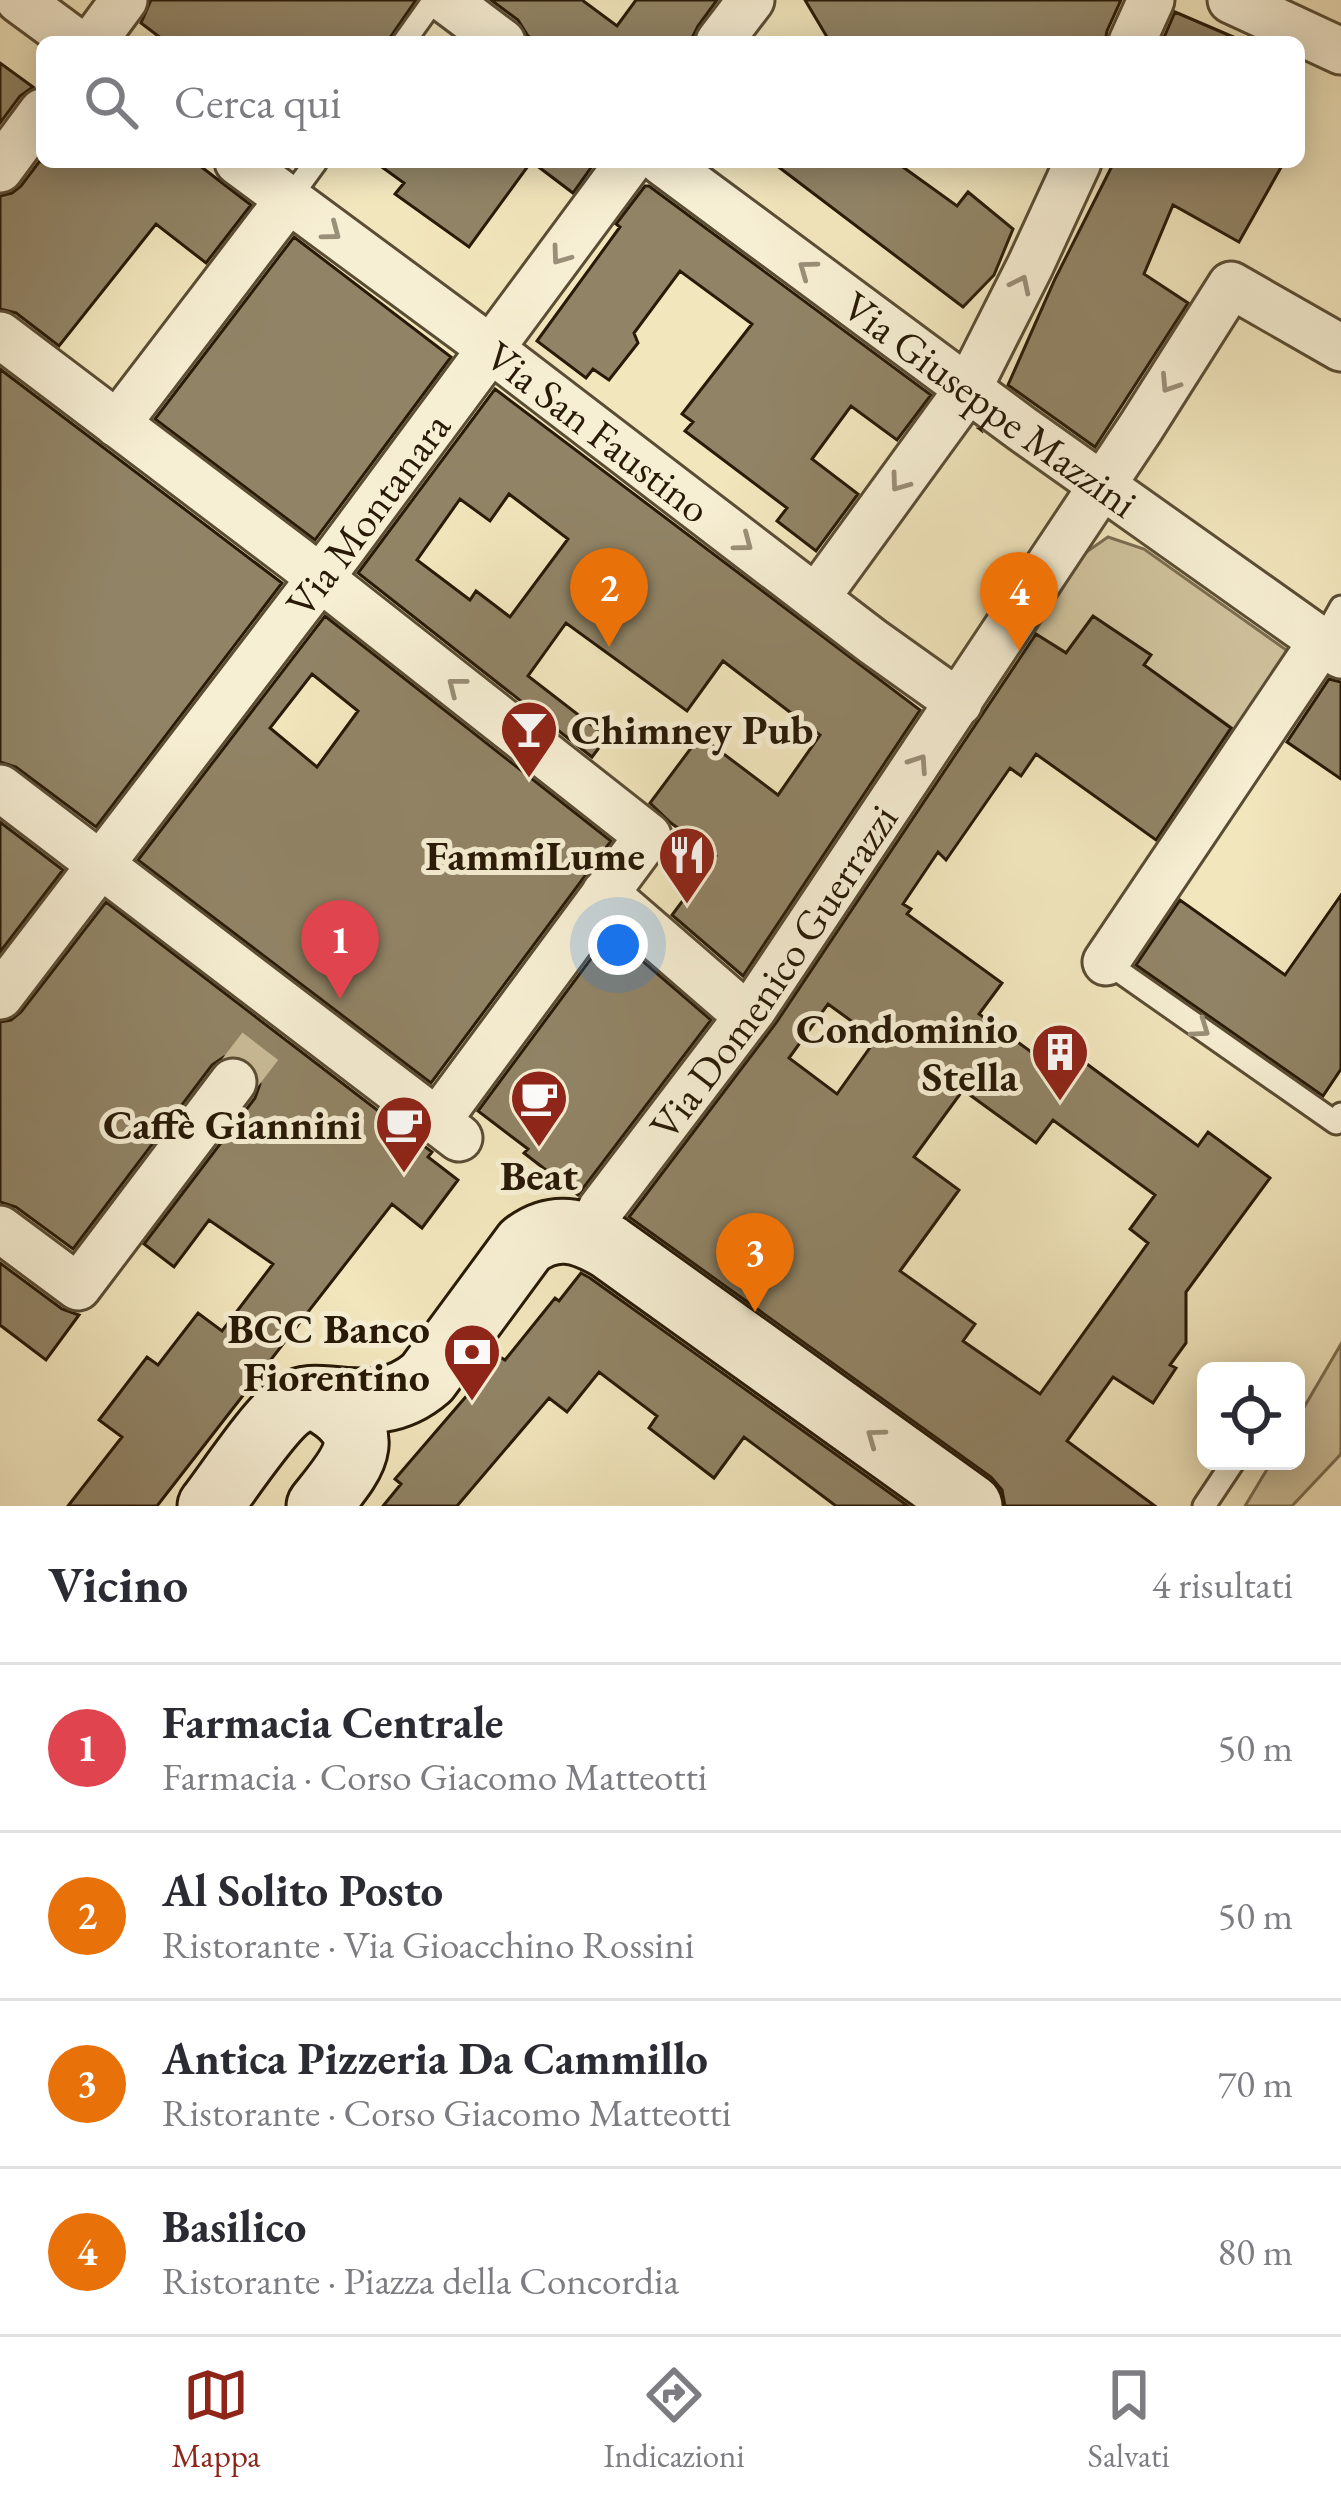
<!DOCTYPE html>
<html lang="it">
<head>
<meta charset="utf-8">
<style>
  :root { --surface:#fff; --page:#f2f2f3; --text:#2b2b33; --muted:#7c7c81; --line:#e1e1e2; --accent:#8f2418 }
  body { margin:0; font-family:"EB Garamond",serif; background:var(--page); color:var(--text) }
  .controls { position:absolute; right:36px; bottom:36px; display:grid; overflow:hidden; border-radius:18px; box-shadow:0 6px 30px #0003 }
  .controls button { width:108px; height:108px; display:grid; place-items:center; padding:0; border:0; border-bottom:3px solid var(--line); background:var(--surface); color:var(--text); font:60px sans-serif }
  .you { position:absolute; left:618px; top:945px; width:42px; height:42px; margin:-30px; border:9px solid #fff; border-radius:50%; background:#1a73e8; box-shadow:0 0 0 18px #1a73e833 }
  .badge { display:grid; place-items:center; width:78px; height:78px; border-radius:50%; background:var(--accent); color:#fff; font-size:39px; font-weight:700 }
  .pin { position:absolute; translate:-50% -99px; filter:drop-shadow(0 3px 6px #0008) }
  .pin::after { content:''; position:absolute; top:63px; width:42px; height:36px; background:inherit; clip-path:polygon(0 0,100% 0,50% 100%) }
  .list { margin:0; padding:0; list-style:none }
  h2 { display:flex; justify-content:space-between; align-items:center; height:156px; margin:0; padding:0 48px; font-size:51px }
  h2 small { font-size:39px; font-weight:400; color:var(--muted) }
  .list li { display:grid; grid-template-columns:78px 1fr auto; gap:36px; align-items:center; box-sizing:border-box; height:168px; padding:0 48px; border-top:3px solid var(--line) }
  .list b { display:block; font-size:45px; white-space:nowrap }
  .list p { margin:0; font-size:39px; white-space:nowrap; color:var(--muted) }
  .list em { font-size:39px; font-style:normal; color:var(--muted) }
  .icon { flex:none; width:66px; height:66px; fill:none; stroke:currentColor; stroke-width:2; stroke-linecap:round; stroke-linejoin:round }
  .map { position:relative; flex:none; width:1341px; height:1506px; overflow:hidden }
  .search { position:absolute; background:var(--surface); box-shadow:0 6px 30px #0003; left:36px; right:36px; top:36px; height:132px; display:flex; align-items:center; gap:30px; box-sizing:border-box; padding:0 42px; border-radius:18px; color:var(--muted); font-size:45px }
  .sheet { height:828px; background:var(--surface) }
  nav { display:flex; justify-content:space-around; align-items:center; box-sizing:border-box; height:168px; border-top:3px solid var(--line); background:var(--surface); font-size:33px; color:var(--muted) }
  nav a { display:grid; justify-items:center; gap:6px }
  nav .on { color:var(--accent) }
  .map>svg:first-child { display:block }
  .green { fill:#d0c39e; stroke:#7c6e52; stroke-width:3 }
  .building { fill:#918466; stroke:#281a07; stroke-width:3; fill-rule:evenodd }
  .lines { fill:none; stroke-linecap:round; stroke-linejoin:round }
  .street-tunnel { stroke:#cabd99; stroke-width:45; stroke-dasharray:45 22; stroke-linecap:butt }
  .lane-casing { stroke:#5a4d34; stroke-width:27 }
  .street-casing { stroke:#5a4d34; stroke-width:51 }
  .secondary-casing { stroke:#281a07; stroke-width:69 }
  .lane { stroke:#f7efd4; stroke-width:21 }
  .street { stroke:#f7efd4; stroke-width:45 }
  .secondary { stroke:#f7efd4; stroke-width:63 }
  .oneway { stroke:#9a8f78 }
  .labels { text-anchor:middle; stroke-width:10; stroke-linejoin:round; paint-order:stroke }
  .street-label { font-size:42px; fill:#281a07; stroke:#f7efd4 }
  .poi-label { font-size:42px; font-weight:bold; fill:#281a07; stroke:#f7efd4; text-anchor:end }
</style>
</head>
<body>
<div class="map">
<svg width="1341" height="1506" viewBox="0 0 1341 1506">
  <rect width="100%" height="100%" fill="#f2e6bd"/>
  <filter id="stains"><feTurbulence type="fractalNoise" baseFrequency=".00167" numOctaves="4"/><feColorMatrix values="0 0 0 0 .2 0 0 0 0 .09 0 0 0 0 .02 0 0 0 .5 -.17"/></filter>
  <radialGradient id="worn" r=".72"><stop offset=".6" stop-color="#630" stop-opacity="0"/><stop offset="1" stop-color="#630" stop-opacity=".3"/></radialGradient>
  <path class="green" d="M1108,537L1144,549L1289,652L1236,731L1144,665L1150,655L1093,617L1067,653L1034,633L1085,553Z
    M1341,1344V1454L1292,1506H1245L1272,1461H1296V1421Z"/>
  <path class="building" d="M151,0H416L387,42H166L141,23Z
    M491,0H582L617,26L636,0H717L698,26L690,42H535L528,36L518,20Z
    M805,0H1121L1107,31L1105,42H830Z
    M1175,12L1245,42H1162Z
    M0,63L33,87L20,96L0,123Z
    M42,158V162H195L251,205L206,263L156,224L59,346L16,313L0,309V196L12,193L21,186Z
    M375,162H531L469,247L395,194L404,183Z
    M532,162H595L573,193Z
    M772,162H896L957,206L968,192L1013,229L994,275L963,307Z
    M1114,162H1284L1239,242L1173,205L1144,274L1188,303L1095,447L1008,385L1055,279Z
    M645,186H649L931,395L897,440L851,406L812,459L858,494L816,551L777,521L787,508L685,431L693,422L682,414L752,324L680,271L634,333L638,343L609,380L593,369L586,378L537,341L620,227L616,224Z
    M294,237L451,357L315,540L155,419Z
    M0,369L282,583L96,827L16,767L0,762Z
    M495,389L920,710L743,976L672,915L716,856L671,823L650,803L700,736L778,795L820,735L723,661L687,711L566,623L528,676L607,737L592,757L358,573ZM509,494L568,539L510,617L476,591L470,600L417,560L460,499L490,521Z
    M325,616L611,841L431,1083L138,860ZM312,674L358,711L317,767L270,728Z
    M1093,616L1151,655L1144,665L1231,728L1156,840L1036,754L1021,776L1010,768L946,860L938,852L903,904L911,909L907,914L1002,983L979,1014L1063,1075L1076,1056L1198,1146L1208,1132L1270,1178L1186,1292V1343L1170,1365L1176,1368L1153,1403L1113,1377L1067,1441L1155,1506H1005L1002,1490L991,1477L629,1217L776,1023L1036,634L1066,653ZM828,1004L876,1039L837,1094L789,1058ZM963,1090L1036,1143L1053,1120L1155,1195L1130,1229L1148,1243L1040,1394L963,1341L975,1324L900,1271L959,1190L914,1157Z
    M1329,679L1341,682V779L1287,742Z
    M0,822L63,870L0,952Z
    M1341,895V1069L1323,1096L1136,965L1180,900L1285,975Z
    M106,902L432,1152L428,1157L458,1180L422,1228L392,1204L157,1506H68L122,1437L99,1420L147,1357L158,1365L198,1313L222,1331L273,1264L209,1220L174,1267L144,1244L255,1098L260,1084L257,1070L248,1060L237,1055L224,1057L212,1065L73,1249L16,1207L0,1202V1022L11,1020L21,1012Z
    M610,933L711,1020L578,1195L524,1153L528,1149L478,1111Z
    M0,1263L62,1309L79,1315L46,1360L0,1325Z
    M581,1273L590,1278L908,1506H836L744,1437L714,1478L649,1428L657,1416L599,1372L567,1412L549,1398L457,1506H383L401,1484L395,1479L500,1357L505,1360L555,1298L559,1301Z"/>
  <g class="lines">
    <path class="street-tunnel" d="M233,1082L275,1027"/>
    <defs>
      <path id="lane" d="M404,42L434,0
        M289,199L316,162
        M1322,641L1341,607
        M1106,962L1336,1123L1341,1114
        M1204,1506L1234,1461"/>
      <g id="street">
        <path d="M19,0L76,42"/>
        <path d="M446,0L502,42"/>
        <path d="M1231,0L1341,51"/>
        <path d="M93,42L124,0"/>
        <path d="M719,42L751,0"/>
        <path d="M1132,42L1151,0"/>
        <path id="s1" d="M238,162L471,334L872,641L959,703"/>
        <path id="s2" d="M662,162L1021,428L1341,655"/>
        <path d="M0,169L42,112"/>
        <path d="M0,335L296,559L648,836L437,1121"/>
        <path d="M117,424L289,199"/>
        <path d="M816,598L968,389L1030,266L1078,162"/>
        <path d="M0,788L459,1138"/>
        <path d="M605,893L747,1016"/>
        <path d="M1106,962L1322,641"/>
        <path id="s3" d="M0,996L340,552L629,162"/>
        <path d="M0,1229L78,1287L233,1082"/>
        <path id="s4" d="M594,1238V1224L601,1209L754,1008L1141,427L1231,285L1341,348"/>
      </g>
      <path id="secondary" d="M319,1399C382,1434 353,1463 319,1506
        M210,1506C228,1483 271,1417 293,1404C304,1397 317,1398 329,1399C367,1403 397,1404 427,1378L525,1245C554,1223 580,1230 609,1247L970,1506"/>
    </defs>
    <use href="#lane" class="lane-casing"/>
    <use href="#street" class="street-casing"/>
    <use href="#secondary" class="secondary-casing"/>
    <use href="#lane" class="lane"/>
    <use href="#street" class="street"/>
    <use href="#secondary" class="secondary"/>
  </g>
  <defs><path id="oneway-chevron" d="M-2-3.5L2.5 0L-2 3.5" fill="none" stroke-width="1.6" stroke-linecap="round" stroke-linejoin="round" transform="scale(3)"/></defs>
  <g class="oneway">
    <use href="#oneway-chevron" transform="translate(332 232) rotate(37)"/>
    <use href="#oneway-chevron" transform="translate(560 256) rotate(126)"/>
    <use href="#oneway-chevron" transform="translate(807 269) rotate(-144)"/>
    <use href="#oneway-chevron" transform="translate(1021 284) rotate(-64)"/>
    <use href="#oneway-chevron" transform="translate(1169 384) rotate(123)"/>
    <use href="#oneway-chevron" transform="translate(899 483) rotate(126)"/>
    <use href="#oneway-chevron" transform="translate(744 543) rotate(37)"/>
    <use href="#oneway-chevron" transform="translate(456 686) rotate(-142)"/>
    <use href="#oneway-chevron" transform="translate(919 763) rotate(-56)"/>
    <use href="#oneway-chevron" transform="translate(1201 1029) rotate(35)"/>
    <use href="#oneway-chevron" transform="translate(875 1437) rotate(-144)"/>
  </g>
  <defs>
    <symbol id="bar-pin" viewBox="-11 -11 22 30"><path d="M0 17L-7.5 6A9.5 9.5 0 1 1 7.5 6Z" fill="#8f2418" stroke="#f7efd4"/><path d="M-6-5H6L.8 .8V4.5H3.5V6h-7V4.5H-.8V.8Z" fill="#fff"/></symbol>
    <symbol id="restaurant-pin" viewBox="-11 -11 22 30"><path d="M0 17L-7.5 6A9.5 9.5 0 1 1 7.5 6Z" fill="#8f2418" stroke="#f7efd4"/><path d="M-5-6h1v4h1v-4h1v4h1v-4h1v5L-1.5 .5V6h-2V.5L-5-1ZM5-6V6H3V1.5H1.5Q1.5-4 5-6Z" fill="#fff"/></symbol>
    <symbol id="building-pin" viewBox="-11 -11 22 30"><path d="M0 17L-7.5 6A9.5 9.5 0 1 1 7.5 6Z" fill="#8f2418" stroke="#f7efd4"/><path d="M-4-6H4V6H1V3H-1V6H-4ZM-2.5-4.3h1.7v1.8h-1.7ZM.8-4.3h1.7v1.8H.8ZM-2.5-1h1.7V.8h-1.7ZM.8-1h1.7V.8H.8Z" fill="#fff"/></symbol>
    <symbol id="cafe-pin" viewBox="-11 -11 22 30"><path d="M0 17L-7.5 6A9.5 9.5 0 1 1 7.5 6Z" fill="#8f2418" stroke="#f7efd4"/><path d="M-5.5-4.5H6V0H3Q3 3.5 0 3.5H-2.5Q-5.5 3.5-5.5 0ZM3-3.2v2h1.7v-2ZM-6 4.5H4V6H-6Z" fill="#fff"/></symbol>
    <symbol id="bank-pin" viewBox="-11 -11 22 30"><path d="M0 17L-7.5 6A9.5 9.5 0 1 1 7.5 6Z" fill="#8f2418" stroke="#f7efd4"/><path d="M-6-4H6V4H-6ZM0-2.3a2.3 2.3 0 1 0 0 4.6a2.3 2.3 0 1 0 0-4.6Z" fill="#fff"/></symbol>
  </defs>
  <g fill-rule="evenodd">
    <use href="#bar-pin" x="496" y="696" width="66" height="90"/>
    <use href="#restaurant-pin" x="654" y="822" width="66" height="90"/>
    <use href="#building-pin" x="1027" y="1019" width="66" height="90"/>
    <use href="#cafe-pin" x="506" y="1065" width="66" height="90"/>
    <use href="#cafe-pin" x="371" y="1091" width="66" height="90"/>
    <use href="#bank-pin" x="439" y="1319" width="66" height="90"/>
  </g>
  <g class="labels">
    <g class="street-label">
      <text dy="15" stroke="none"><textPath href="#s2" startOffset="408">Via Giuseppe Mazzini</textPath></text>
      <text dy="15" stroke="none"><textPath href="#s1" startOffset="450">Via San Faustino</textPath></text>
      <text dy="15" stroke="none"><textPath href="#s3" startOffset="606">Via Montanara</textPath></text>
      <text dy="15" stroke="none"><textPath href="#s4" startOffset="324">Via Domenico Guerrazzi</textPath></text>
    </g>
    <g class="poi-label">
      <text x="571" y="744" text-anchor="start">Chimney Pub</text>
      <text x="645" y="870">FammiLume</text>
      <text x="1018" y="1043">Condominio<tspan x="1018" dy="48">Stella</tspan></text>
      <text x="362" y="1139">Caffè Giannini</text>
      <text x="539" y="1190" text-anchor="middle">Beat</text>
      <text x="430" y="1343">BCC Banco<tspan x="430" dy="48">Fiorentino</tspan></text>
    </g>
  </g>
  <rect width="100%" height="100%" filter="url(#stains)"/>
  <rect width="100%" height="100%" fill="url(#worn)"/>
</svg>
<div class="controls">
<button><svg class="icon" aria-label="locate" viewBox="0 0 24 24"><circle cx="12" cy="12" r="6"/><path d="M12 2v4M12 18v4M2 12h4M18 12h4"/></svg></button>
</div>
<div class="you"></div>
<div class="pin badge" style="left:340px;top:999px;background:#e0444e">1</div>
<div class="pin badge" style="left:609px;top:647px;background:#e8710a">2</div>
<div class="pin badge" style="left:755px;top:1312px;background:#e8710a">3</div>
<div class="pin badge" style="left:1019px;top:651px;background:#e8710a">4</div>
<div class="search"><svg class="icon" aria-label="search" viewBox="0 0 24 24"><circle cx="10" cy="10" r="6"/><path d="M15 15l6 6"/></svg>Cerca qui</div>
</div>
<section class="sheet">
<h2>Vicino<small>4 risultati</small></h2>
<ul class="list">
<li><span class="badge" style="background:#e0444e">1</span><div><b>Farmacia Centrale</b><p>Farmacia · Corso Giacomo Matteotti</p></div><em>50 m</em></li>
<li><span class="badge" style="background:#e8710a">2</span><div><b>Al Solito Posto</b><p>Ristorante · Via Gioacchino Rossini</p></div><em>50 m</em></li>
<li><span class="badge" style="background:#e8710a">3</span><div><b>Antica Pizzeria Da Cammillo</b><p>Ristorante · Corso Giacomo Matteotti</p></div><em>70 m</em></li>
<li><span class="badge" style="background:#e8710a">4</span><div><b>Basilico</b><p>Ristorante · Piazza della Concordia</p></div><em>80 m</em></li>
</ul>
</section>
<nav>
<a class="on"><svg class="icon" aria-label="map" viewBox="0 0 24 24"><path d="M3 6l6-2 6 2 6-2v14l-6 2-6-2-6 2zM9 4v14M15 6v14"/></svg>Mappa</a>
<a><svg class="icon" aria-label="directions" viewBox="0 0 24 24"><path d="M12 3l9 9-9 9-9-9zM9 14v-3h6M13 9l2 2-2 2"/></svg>Indicazioni</a>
<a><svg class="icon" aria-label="saved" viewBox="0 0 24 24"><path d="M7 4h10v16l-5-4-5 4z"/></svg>Salvati</a>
</nav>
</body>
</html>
